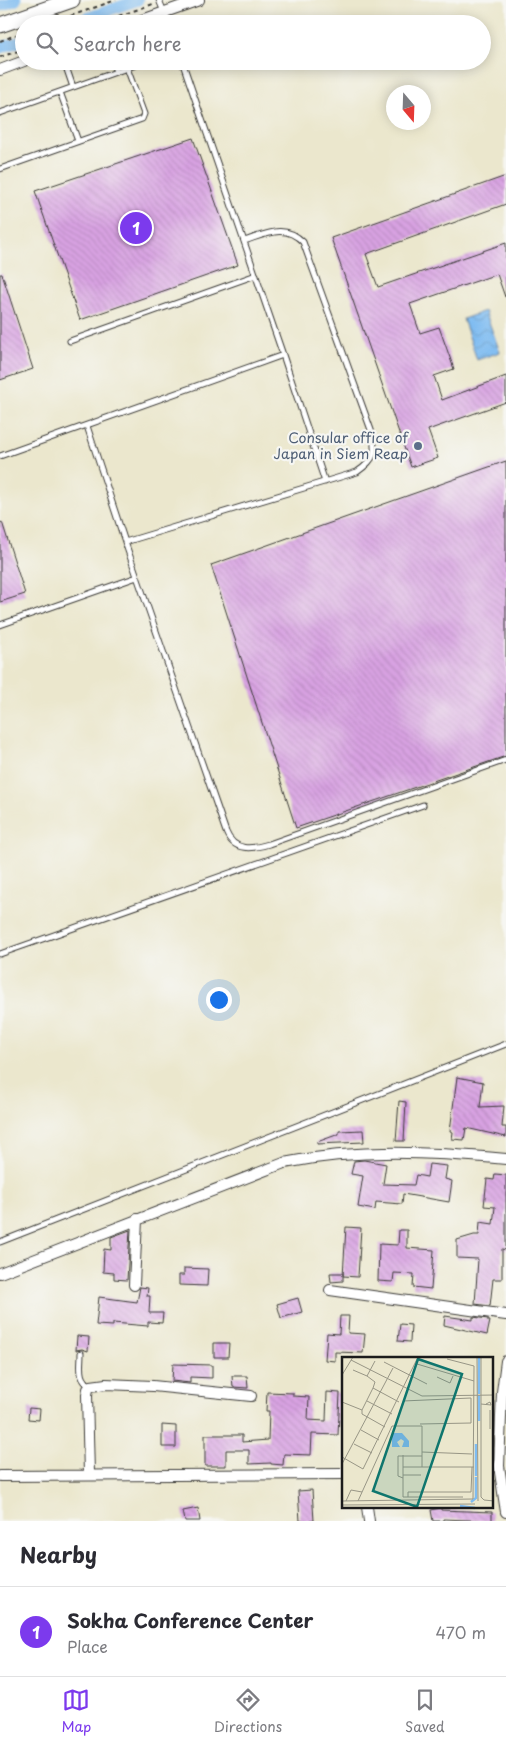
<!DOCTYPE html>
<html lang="en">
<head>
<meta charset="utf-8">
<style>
  :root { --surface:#fff; --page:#f7f7f7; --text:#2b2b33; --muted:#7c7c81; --line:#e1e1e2; --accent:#7c3aed }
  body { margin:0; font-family:"Playpen Sans",sans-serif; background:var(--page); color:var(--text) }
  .compass { position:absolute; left:386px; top:85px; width:45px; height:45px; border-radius:50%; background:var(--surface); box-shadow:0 2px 12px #0003; rotate:161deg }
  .you { position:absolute; left:218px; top:999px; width:18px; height:18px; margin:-12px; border:4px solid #fff; border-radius:50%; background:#1a73e8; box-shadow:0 0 0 8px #1a73e833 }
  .badge { display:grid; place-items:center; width:32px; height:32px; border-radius:50%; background:var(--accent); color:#fff; font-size:16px; font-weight:700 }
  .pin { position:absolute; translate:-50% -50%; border:2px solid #fff; box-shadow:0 1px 5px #0006 }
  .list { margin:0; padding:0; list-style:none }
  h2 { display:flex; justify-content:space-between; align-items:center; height:65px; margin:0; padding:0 20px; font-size:21px }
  h2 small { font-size:16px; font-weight:400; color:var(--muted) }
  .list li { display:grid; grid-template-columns:32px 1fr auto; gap:15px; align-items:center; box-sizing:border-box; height:90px; padding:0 20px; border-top:1px solid var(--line) }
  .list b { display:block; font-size:19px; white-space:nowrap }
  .list p { margin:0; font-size:16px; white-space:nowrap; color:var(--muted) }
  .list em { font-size:16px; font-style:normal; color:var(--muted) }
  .icon { flex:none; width:28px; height:28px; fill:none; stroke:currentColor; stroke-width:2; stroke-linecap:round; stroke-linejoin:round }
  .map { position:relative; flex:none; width:506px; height:1521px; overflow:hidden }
  .search { position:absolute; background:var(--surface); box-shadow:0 2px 12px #0003; left:15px; right:15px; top:15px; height:55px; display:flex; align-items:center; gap:12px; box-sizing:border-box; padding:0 18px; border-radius:28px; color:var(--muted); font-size:19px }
  .sheet { height:155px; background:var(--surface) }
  nav { display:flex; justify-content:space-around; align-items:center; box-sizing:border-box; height:70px; border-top:1px solid var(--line); background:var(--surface); font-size:14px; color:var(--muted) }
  nav a { display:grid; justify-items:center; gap:2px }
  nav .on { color:var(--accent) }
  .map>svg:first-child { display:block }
  .water { fill:url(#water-waves); stroke:#4e6c86 }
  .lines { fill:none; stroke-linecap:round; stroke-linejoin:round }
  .canal { stroke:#7fbcf1; stroke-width:11 }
  .building { fill:url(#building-back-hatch) }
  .lane-casing { stroke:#3b3a37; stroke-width:7 }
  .street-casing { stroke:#3b3a37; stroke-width:12 }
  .secondary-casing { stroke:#3b3a37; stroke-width:17 }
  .path { stroke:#3b3a37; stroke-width:2; stroke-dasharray:4 4; stroke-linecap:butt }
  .lane { stroke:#fff; stroke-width:5 }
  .street { stroke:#fff; stroke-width:10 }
  .secondary { stroke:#fff; stroke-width:15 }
  .service-dot { fill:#5c6f8a; stroke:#f6f6f2; stroke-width:2 }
  .labels { text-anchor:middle; stroke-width:4.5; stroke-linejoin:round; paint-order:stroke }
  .service-label { font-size:14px; fill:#4e5e75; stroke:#f6f6f2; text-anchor:end }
  .inset-river { fill:none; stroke:#7fbcf1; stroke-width:2.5 }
  .inset-road { fill:none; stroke:#989686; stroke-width:1 }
  .view { fill:#0f766e; fill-opacity:0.15; stroke:#0f766e; stroke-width:2.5 }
  .inset-edge { fill:none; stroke:#1c1c1c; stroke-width:2.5 }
</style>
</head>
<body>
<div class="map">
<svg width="506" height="1521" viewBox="0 0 506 1521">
  <defs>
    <pattern id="water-waves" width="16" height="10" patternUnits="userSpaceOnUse" patternTransform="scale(1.25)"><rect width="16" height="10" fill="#7fbcf1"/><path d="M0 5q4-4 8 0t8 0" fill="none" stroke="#6da1ce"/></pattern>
    <pattern id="building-back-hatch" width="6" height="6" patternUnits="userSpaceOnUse" patternTransform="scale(1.25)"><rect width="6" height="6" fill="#d8a2e2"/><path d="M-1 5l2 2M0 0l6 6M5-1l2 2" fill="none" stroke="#b98bc1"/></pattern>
  </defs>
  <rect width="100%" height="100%" fill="#f6f6f2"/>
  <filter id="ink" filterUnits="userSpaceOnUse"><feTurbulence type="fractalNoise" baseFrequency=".02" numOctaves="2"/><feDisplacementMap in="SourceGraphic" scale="10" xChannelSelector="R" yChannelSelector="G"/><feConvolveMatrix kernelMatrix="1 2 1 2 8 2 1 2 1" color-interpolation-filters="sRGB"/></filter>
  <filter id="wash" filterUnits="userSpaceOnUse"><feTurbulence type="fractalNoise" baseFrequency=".0096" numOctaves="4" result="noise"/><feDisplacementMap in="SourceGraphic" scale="20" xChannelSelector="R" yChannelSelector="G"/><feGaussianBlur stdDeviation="1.12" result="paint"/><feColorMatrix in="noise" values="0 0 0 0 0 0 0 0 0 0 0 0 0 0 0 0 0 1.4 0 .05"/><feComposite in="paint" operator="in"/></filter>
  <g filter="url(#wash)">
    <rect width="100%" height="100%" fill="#ebe7cd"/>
    <path class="water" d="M485,311L500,352L477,360L463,319Z"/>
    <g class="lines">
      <path class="canal" d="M0,6L16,0
        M70,24L138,0
        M0,48L24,40"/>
    </g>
    <g id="blocks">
      <path class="building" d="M193,138L238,265L80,320L35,191Z
        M506,176V204L366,254L378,287L506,243V297H505L497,274L410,304L420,333L439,327L454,369L434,376L442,400L506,376V402L428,430L438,458L411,467L331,238Z
        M0,274H2L33,369L0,380Z
        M506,461V756L296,828L211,565Z
        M2,522L25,594L0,602V523Z
        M457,1077L483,1082L480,1107L504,1106L502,1127H506V1137L466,1128L464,1140L452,1139L453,1132L450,1131Z
        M399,1101L406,1102L404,1141H396Z
        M363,1130L364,1142L317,1144V1142L339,1134V1131Z
        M364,1160L386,1164L383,1184L414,1185L416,1175L427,1177L429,1164L447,1166L445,1179L452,1181L449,1202L403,1194L402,1204L376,1202L375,1210L358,1207L363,1176L351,1174L354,1161Z
        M495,1174L506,1175V1250L502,1249V1279H493L490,1306L475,1304L478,1259L457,1258V1240L474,1235H479L480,1222L493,1224L495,1207L484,1206L487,1179L494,1180Z
        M346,1227L361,1228L358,1277L343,1276Z
        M130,1230L127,1280L114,1279V1273L103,1272L104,1249L111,1250V1237Z
        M399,1230H407V1248L434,1250L431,1289L413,1287L414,1274L394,1273L393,1282L378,1281L379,1244L398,1245Z
        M184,1268L208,1269L207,1286L179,1285V1275H184Z
        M330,1273H343V1281L331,1282Z
        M140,1287L148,1288L147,1296H150L149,1313H163L162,1323L148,1322V1326L113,1323V1326L96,1325L99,1297L137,1302Z
        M298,1298L302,1312L281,1318L277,1304Z
        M340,1316H349L348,1333L365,1334L363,1353L335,1352V1361L325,1360L327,1333L339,1334Z
        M445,1316L473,1320V1317L488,1319V1321H490L487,1335L444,1325Z
        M400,1324L411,1325L410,1342L398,1341Z
        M77,1336L89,1337L88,1351L82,1349L76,1350Z
        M214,1343H229L228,1357H214Z
        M173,1364L212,1365V1378L190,1377V1383L172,1381Z
        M232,1376H247L248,1388L233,1387Z
        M267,1392L293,1393V1396L309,1397L308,1420L326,1421L327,1392L340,1393L338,1435L312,1434L311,1455L284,1454L283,1465L271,1464V1463L249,1464V1450H226V1466H205V1435H242V1442L268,1440L269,1411H266Z
        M29,1408L40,1409L39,1420L28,1419Z
        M162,1425L176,1426V1447H162Z
        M312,1490L314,1521H300L298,1491Z
        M198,1508L200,1521H185L183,1511Z
        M441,1508V1510L492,1512V1521L443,1519V1521H433L431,1510Z"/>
    </g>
  </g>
  <g filter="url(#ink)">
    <use href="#blocks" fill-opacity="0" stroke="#3b3a37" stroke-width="1"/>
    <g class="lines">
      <defs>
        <path id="lane" d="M159,0L169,24
          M64,61L73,87
          M112,61L116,72
          M182,61L283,355L325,482
          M60,92L78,141
          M0,113L147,61
          M0,169L142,119L144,114L127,68
          M70,341L256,275
          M87,426L125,542L226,832C234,852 252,849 269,844L506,760
          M0,456L283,355
          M125,542L357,472C376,459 377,452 371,430L303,242C285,223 266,234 244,241
          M0,625L137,577
          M0,954L423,805
          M0,1242L506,1044
          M81,1353C81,1366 77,1380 91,1386"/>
        <path id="street" d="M131,24L199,0
          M0,70L24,61
          M0,1273L284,1163C358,1148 432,1152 506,1159
          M134,1285L137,1219
          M330,1290L506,1315
          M506,1361L502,1392L499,1466L506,1512
          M89,1474L87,1395L88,1389L91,1386L106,1384L153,1386L251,1396
          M0,1476L344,1474
          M367,1507L369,1521"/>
        <path id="secondary" d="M0,25L72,0"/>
      </defs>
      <use href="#lane" class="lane-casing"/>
      <use href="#street" class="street-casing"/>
      <use href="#secondary" class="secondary-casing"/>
      <path class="path" d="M48,24L116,0
        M96,24L153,4
        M0,41L24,32
        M0,57L24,49"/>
      <use href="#lane" class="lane"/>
      <use href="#street" class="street"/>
      <use href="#secondary" class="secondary"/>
    </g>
  </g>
  <circle class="service-dot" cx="418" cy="446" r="5"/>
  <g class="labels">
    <g class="service-label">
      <text x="408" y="443">Consular office of<tspan x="408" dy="16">Japan in Siem Reap</tspan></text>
    </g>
  </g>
  <g transform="translate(342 1357)">
    <rect width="151" height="151" fill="#ebe7cd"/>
    <path d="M50,76H60L67,84V90H60L62,84L59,82L55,85L58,90H50Z" fill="#7fbcf1"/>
    <path class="inset-river" d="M137,0V37M137,38V64M134,87V119M129,145L134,141V120M118,149L133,151"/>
    <path class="inset-road" d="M135,0L136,144M139,0V140L142,143L152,144M9,3L80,39L152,38M42,5L85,27M75,7L132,24M11,13L25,19M0,18L11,0M95,20L108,26L111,19M31,31L33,25L25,19L33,4M25,44L50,57M61,44L129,41M0,45L20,53M139,47L149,48L148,45L144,47M148,53V72M78,67L129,66V41M43,70L20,57V53L31,31L57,45M19,73L37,83M12,87L30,96M80,95L130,97M0,100L21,112L76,0M0,107L51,11M61,110H132M61,118H79M61,121L56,119V99H80M61,140H121M61,140V98M66,140V135H129L130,110M0,144L131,142L132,9L105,2M4,144L9,133L20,135M16,144L50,69H80V110M0,148L133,147"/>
    <path class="view" d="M76,2L120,17L75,150L31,134Z"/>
    <rect width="151" height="151" class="inset-edge"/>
  </g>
</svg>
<svg class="compass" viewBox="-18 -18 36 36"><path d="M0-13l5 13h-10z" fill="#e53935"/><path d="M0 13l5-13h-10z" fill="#7c7c81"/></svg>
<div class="you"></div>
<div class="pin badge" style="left:136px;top:228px">1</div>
<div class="search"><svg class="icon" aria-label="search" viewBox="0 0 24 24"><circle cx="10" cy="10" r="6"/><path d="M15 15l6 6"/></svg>Search here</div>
</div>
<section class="sheet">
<h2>Nearby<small></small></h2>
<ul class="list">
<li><span class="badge">1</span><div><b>Sokha Conference Center</b><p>Place</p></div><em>470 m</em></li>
</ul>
</section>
<nav>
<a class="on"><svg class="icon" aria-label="map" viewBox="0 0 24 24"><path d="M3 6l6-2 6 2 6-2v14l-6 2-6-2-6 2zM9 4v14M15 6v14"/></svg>Map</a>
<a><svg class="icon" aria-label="directions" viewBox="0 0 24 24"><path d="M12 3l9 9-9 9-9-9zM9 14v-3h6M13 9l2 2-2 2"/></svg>Directions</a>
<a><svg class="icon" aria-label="saved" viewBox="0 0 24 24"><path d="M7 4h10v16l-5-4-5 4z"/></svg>Saved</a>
</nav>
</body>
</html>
